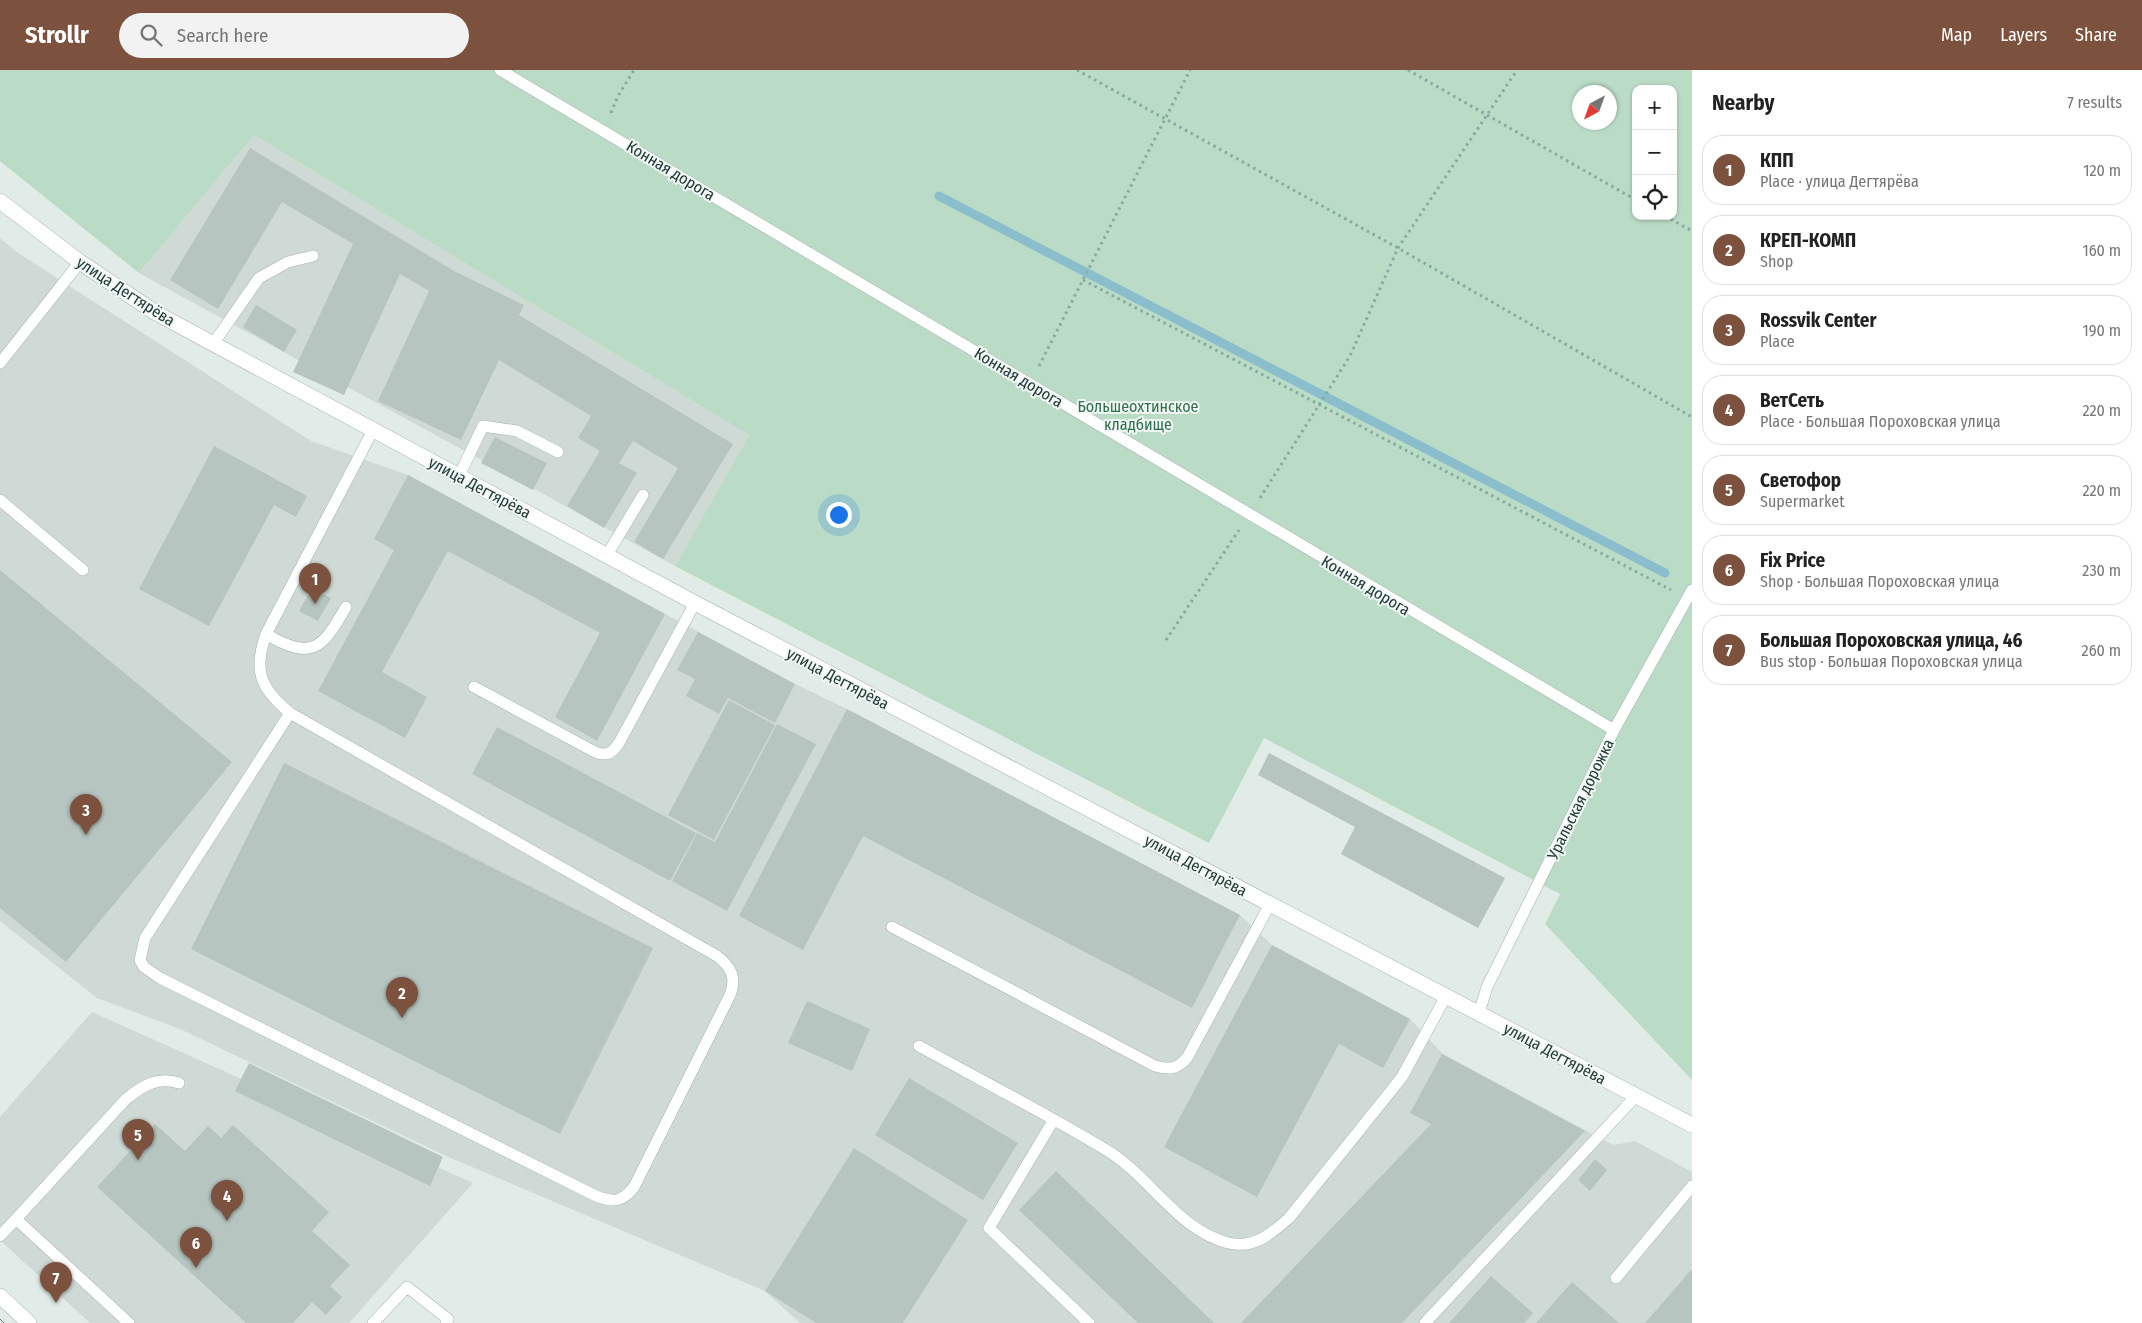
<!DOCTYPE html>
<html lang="en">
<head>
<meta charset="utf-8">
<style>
  :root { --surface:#fff; --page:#f2f2f2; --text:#222; --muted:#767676; --line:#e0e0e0; --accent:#7c513d }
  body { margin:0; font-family:"Fira Sans Condensed",sans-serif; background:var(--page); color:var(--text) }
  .controls { position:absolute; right:15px; top:15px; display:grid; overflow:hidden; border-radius:10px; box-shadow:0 1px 4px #0004 }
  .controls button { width:45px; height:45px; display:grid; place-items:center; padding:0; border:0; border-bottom:1px solid var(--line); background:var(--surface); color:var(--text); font:25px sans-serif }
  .compass { position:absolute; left:1572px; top:15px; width:45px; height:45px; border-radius:50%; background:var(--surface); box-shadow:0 1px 4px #0004; rotate:221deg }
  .you { position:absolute; left:838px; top:444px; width:18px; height:18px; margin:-12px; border:4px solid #fff; border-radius:50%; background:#1a73e8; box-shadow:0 0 0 8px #1a73e833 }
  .badge { display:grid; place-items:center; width:32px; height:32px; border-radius:50%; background:var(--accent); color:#fff; font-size:16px; font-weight:700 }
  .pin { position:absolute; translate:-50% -41px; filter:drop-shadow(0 1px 2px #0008) }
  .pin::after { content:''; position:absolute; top:26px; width:18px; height:15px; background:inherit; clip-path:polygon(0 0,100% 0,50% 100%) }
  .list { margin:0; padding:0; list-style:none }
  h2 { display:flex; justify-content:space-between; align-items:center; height:65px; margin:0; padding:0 20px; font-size:21px }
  h2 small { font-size:16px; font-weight:400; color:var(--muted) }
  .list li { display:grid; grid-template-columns:32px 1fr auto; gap:15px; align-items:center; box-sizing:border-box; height:70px; margin:0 10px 10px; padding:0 10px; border:1px solid var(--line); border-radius:20px }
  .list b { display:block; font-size:19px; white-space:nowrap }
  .list p { margin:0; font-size:16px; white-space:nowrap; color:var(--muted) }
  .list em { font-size:16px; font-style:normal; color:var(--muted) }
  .icon { flex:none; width:28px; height:28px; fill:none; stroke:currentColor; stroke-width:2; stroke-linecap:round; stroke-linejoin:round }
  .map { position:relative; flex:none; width:1692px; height:1253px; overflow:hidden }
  header { display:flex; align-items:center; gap:30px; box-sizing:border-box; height:70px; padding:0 25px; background:var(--accent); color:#fff }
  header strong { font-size:24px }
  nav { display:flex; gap:28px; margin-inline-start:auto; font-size:18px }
  .search { width:350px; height:45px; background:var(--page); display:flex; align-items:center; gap:12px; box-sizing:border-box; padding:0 18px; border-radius:28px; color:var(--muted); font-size:19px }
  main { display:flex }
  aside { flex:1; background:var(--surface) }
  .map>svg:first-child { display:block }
  .built { fill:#cfdad6 }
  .green { fill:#badbc5; fill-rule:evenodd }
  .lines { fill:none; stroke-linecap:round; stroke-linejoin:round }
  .stream { stroke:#8bbecd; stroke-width:9 }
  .building { fill:#b6c5c0 }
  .lane-casing { stroke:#a4b2ae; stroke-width:12 }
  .street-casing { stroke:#a4b2ae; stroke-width:16 }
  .secondary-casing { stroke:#a0b6af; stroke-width:16 }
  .path { stroke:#83ada2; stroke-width:3; stroke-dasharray:2.5 4; stroke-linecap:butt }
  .lane { stroke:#fff; stroke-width:11 }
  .street { stroke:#fff; stroke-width:15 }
  .secondary { stroke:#fff; stroke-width:15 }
  .tram { stroke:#5c7671; stroke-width:1 }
  .labels { text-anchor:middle; stroke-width:4; stroke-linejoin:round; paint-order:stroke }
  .street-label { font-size:16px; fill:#223a35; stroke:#f1f7f5 }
  .park-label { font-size:16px; fill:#2e6f4c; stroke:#f1f7f5 }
</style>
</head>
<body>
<header>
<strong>Strollr</strong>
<div class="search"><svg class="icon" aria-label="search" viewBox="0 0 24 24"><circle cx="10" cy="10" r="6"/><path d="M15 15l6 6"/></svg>Search here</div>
<nav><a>Map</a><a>Layers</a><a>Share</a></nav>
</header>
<main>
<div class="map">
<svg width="1692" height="1253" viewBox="0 0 1692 1253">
  <rect width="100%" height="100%" fill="#e1ebe7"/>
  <path class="built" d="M254,65L749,365L675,496L139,203Z
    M0,168L18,183L311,371L408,405L795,614L847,639L1240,845L1272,875L1410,949L1443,984L1613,1075L1635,1071L1692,1102V1253H800L765,1221L446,1086L180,959L97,928L0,851Z
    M92,942L473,1113L349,1253H90L0,1170V1047Z"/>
  <path class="green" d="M0,0H1692V1010L1545,854L1560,824L1264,668L1209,773L675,496L749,365L254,65L139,203L0,91ZM1636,19H1673V146H1636ZM1580,22H1610V52H1580Z"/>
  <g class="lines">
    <path class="stream" d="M939,126L1665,503"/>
  </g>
  <path class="building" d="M250,78L454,201L524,235L519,245L733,374L663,489L634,472L678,398L633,371L619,393L637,403L604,458L567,436L600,381L578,368L591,346L499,290L461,370L378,331L429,221L400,204L344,325L293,302L353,174L282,132L218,239L170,210Z
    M256,235L297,260L284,282L243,257Z
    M495,367L547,393L533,420L481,393Z
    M214,376L307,426L296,447L274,435L209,556L139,519Z
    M408,405L665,544L597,671L555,647L600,563L448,481L382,602L427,627L405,668L318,621L394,480L374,469Z
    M0,500L232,692L66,892L0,838Z
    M312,518L331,528L318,551L299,541Z
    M698,562L795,614L775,653L728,628L719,644L686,626L695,609L677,600Z
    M729,630L775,655L714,770L668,745Z
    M847,639L1240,845L1192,938L863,766L803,880L739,846Z
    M777,654L816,674L727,841L672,811L697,763L715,772Z
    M497,657L696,763L670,811L472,704Z
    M1269,683L1505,808L1478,858L1341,784L1355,757L1258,705Z
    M284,693L653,878L560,1064L191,879Z
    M1272,875L1410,949L1383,998L1339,974L1257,1127L1164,1077Z
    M807,931L870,959L852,1001L788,973Z
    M1442,984L1585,1061L1402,1253H1241L1431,1054L1410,1043Z
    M249,993L443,1087L430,1116L235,1021Z
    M909,1008L1018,1073L983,1130L875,1065Z
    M155,1054L185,1081L208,1056L221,1068L233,1055L329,1142L312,1161L350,1195L330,1216L342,1227L326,1245L312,1232L293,1253H246L97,1117Z
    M854,1078L968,1150L903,1253H816L765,1221Z
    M1595,1089L1607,1100L1590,1121L1578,1110Z
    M1056,1101L1214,1253H1138L1019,1140Z
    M1692,1199V1253H1645Z
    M1491,1206L1533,1243L1524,1253H1449Z
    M1572,1212L1619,1253H1536Z"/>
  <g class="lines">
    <defs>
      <path id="lane" d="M500,0L1614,660
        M213,274L259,208L288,192L313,186
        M0,293L80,192
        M459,406L483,356L517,361L558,382
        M0,430L83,500
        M607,485L643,425
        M346,537C322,579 312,591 266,564L373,360
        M266,564C253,601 260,618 290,643L717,886C731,897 737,907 730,925L634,1117C622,1132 614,1133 596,1126L160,908L144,897L140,890L145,868L290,643
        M474,617L595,682C607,687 612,683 619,673L695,533
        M892,857L1155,996C1170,1000 1177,999 1187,988L1270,834
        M1479,943L1487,917L1614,660L1692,520
        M919,976C982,1011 1047,1044 1108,1081C1150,1107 1178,1160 1228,1173C1254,1179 1271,1164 1289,1148L1402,1007L1446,926
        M1053,1051L989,1158L1089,1253
        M16,1149L126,1029C142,1016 158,1006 179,1013
        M0,1166L16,1149L129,1253
        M1616,1208L1692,1116
        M373,1253L407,1217L448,1249L446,1253
        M1425,1253L1636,1026"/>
      <path id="street" d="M0,131L80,192L156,243L695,533L1692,1055"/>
      <path id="secondary" d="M0,1226L29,1253"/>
    </defs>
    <use href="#lane" class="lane-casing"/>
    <use href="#street" class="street-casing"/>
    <use href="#secondary" class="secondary-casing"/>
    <path class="path" d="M1077,0L1398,178L1692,347
      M1408,0L1636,130
      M611,43L618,26L634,0
      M1665,146L1692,161
      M1083,210L1671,520
      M1039,296L1190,0
      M1260,428L1350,286L1398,178L1517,0
      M1166,570L1239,460"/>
    <use href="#lane" class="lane"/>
    <use href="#street" class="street"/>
    <use href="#secondary" class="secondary"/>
    <path class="tram" d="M0,1249L4,1253"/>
  </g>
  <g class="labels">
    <g class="street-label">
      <text transform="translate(671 100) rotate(31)" y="6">Конная дорога</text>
      <text transform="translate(126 221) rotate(33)" y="6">улица Дегтярёва</text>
      <text transform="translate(1019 307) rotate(31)" y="6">Конная дорога</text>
      <text transform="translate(480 417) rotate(28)" y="6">улица Дегтярёва</text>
      <text transform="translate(1366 515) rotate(31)" y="6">Конная дорога</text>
      <text transform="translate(838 608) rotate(28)" y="6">улица Дегтярёва</text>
      <text transform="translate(1580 729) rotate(-64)" y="6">Уральская дорожка</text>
      <text transform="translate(1196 795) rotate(28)" y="6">улица Дегтярёва</text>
      <text transform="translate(1555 983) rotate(28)" y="6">улица Дегтярёва</text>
    </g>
    <g class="park-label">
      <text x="1138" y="342">Большеохтинское<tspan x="1138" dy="18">кладбище</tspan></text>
    </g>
  </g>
</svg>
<div class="controls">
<button>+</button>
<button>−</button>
<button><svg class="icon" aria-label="locate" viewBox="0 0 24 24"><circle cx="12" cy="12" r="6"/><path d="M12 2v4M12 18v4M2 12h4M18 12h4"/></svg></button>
</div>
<svg class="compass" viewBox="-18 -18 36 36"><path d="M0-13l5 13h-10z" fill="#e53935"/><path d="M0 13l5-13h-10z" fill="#767676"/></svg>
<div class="you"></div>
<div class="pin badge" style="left:315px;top:534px">1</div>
<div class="pin badge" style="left:402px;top:948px">2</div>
<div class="pin badge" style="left:86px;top:765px">3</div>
<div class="pin badge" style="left:227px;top:1151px">4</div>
<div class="pin badge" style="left:138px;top:1090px">5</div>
<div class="pin badge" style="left:196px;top:1198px">6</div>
<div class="pin badge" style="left:56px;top:1233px">7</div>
</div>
<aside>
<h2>Nearby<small>7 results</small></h2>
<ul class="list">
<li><span class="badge">1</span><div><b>КПП</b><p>Place · улица Дегтярёва</p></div><em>120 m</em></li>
<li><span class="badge">2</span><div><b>КРЕП-КОМП</b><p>Shop</p></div><em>160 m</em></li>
<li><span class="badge">3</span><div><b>Rossvik Center</b><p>Place</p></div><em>190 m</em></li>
<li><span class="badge">4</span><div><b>ВетСеть</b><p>Place · Большая Пороховская улица</p></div><em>220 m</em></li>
<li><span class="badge">5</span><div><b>Светофор</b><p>Supermarket</p></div><em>220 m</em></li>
<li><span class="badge">6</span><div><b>Fix Price</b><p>Shop · Большая Пороховская улица</p></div><em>230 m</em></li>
<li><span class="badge">7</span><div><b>Большая Пороховская улица, 46</b><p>Bus stop · Большая Пороховская улица</p></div><em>260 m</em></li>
</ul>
</aside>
</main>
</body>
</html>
